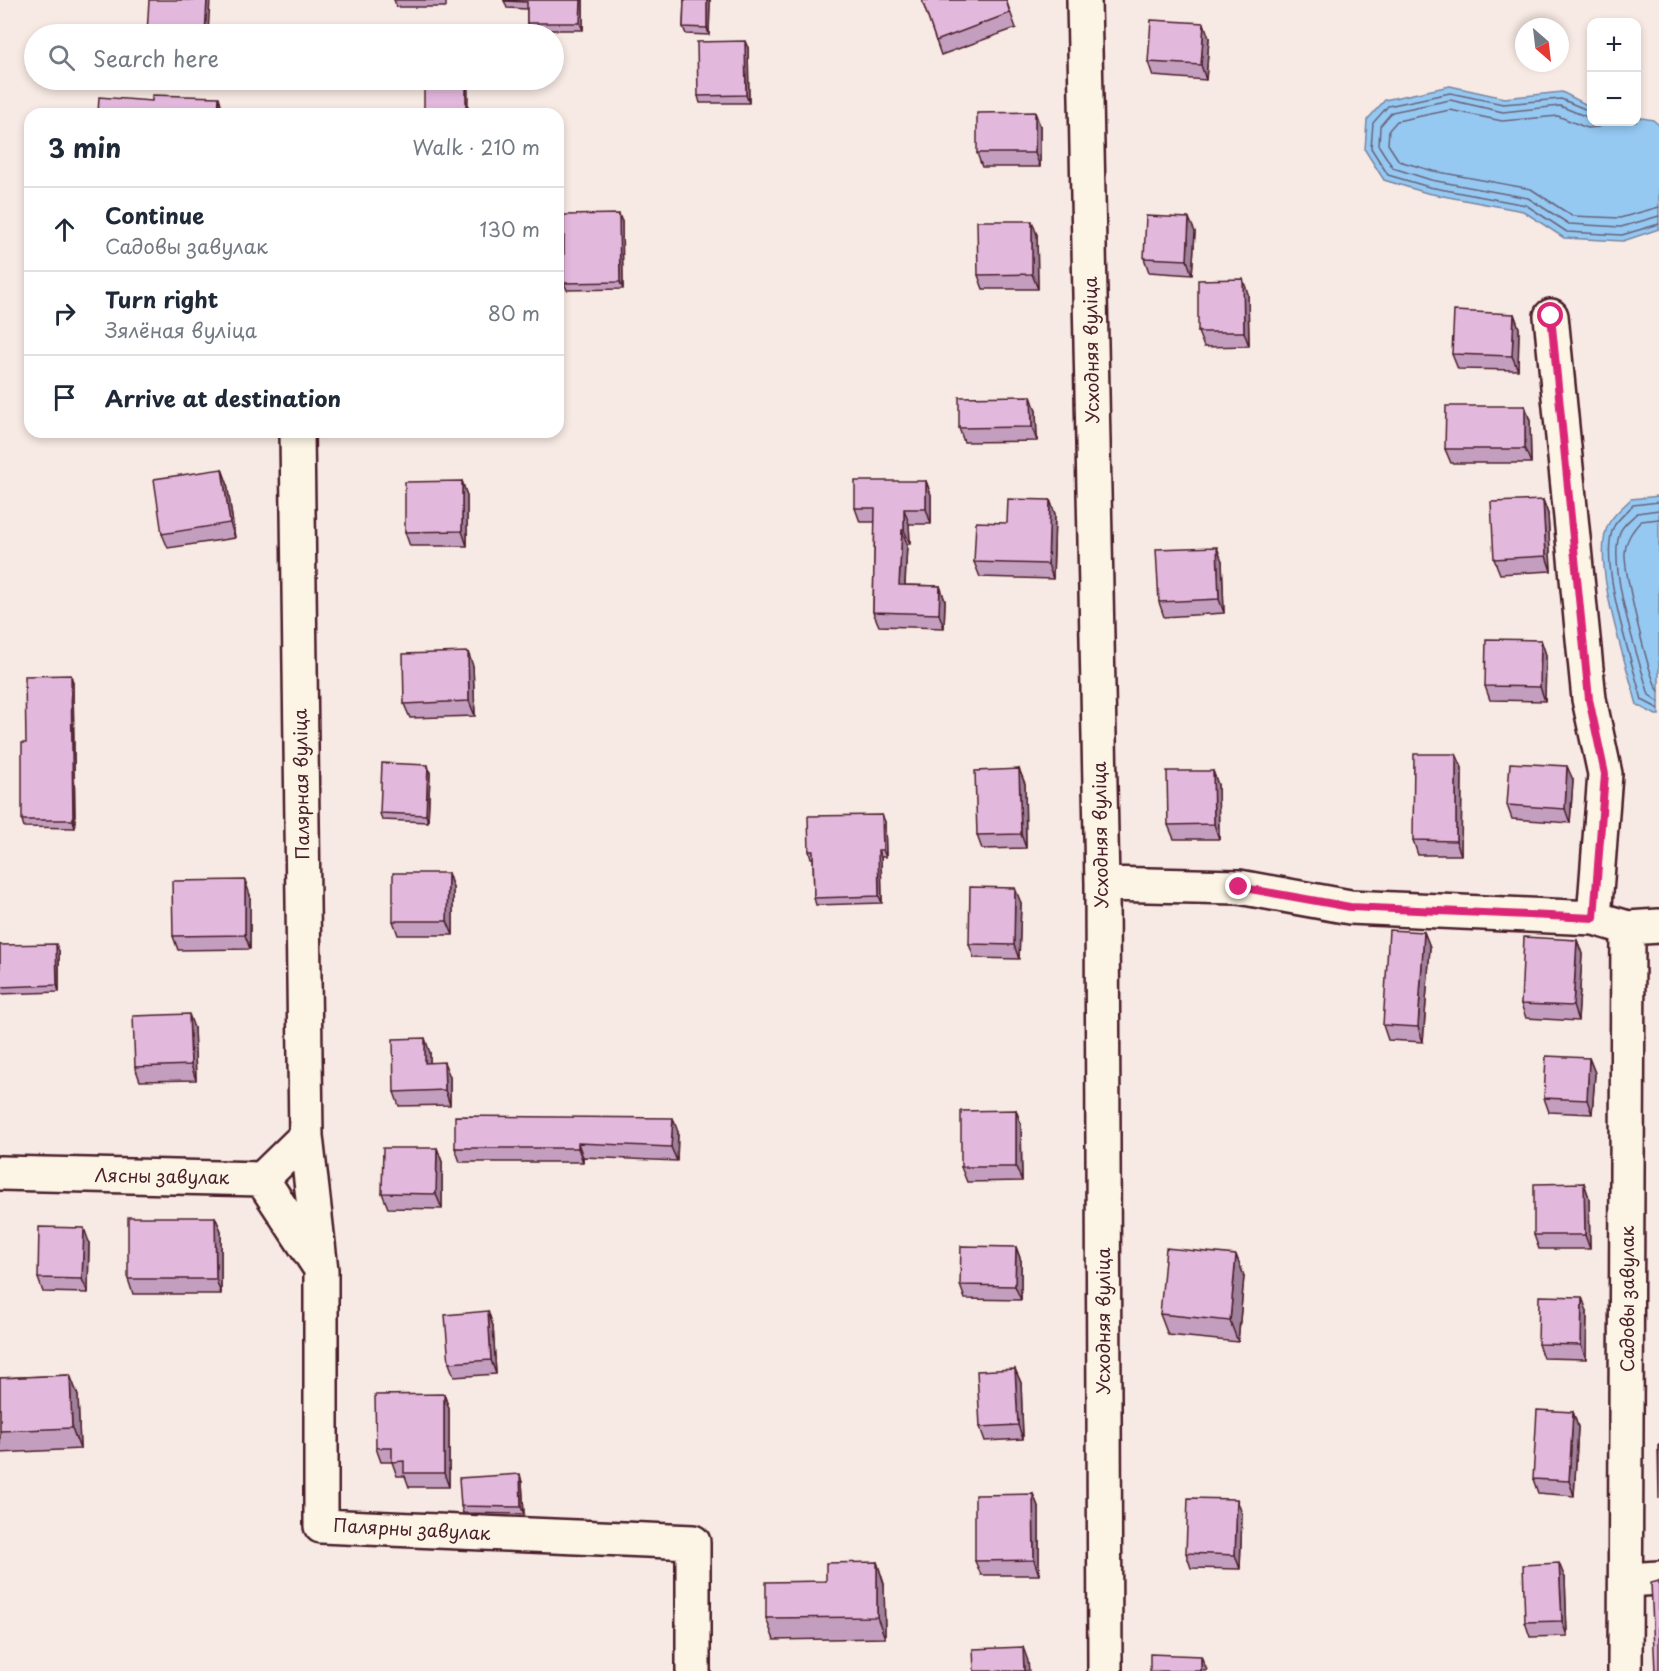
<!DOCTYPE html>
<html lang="en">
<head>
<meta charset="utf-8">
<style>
  :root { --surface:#fff; --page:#f2f2f3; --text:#1f2937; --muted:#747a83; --line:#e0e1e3 }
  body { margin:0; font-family:"Playpen Sans",sans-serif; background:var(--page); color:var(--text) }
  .controls { position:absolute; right:18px; top:18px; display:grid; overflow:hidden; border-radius:12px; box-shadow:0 3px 9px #0003 }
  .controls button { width:54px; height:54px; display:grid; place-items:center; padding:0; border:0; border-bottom:2px solid var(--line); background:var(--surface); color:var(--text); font:30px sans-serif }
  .compass { position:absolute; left:1515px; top:18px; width:54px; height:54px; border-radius:50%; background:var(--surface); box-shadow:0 3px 9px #0003; rotate:152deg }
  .stop { position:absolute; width:18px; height:18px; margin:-14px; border:4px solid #db2777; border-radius:50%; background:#fff }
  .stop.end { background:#db2777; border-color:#fff; box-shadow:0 2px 6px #0008 }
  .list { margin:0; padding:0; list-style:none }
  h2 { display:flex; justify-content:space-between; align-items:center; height:78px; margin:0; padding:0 24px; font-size:26px }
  h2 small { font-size:20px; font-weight:400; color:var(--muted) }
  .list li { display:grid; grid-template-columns:39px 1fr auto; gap:18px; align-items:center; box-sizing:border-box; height:84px; padding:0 24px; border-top:2px solid var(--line) }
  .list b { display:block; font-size:22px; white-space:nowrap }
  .list p { margin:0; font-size:20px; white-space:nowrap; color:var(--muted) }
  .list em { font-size:20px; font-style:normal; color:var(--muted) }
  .icon { flex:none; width:33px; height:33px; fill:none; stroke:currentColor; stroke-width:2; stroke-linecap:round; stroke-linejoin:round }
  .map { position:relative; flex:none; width:1659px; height:1671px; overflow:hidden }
  .search { position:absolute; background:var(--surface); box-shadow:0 3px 9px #0003; left:24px; top:24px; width:540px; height:66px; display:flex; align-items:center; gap:15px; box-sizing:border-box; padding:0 21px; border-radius:33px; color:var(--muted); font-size:22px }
  .panel { position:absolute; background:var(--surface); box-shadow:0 3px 9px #0003; left:24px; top:108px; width:540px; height:330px; border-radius:18px }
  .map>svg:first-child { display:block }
  .water { fill:#95c9f2; stroke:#7785a2; stroke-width:1.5 }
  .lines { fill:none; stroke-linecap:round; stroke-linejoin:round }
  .shore { stroke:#68637b; stroke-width:1.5 }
  .minor-casing { stroke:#4a1f2b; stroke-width:38 }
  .minor { stroke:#fcf5e5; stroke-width:33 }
  .wall { fill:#c39ebe; stroke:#4a1f2b; stroke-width:1.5 }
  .shaded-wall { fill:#9f819b; stroke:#4a1f2b; stroke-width:1.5 }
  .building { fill:#e3b8dd; stroke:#4a1f2b; stroke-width:1.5 }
  .route { stroke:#db2777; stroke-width:8 }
  .labels { text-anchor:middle; stroke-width:5; stroke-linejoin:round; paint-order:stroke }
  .street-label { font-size:18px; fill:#4a1f2b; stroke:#fcf5e5 }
</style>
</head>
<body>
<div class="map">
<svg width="1659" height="1671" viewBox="0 0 1659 1671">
  <rect width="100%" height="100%" fill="#f7e9e3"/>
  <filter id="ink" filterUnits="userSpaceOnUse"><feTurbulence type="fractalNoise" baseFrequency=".0167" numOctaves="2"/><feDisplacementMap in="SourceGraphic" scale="12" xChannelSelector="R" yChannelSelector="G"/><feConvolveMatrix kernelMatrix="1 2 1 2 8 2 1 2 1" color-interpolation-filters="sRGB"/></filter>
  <g filter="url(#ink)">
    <path class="water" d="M1450,86L1504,98L1562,92L1591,107L1592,122H1636L1637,117L1653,120L1659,125V229L1623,241L1564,238L1523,211L1427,193L1384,180L1365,150L1367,120L1385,100Z
      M1659,496V715H1656L1637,705C1627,665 1589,560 1609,523C1614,514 1624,506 1631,499Z"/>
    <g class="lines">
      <path class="shore" d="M1592,112L1561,99L1503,104L1450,93L1388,106L1373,123L1371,148L1388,175L1429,187L1526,205L1567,232L1622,235L1659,224
        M1592,119L1560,106L1503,112L1450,100L1392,112L1380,126L1379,146L1393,168L1431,180L1528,198L1569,224L1621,227L1659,216
        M1607,122L1599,127L1587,128L1558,116L1502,121L1450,110L1397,121L1389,130L1388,144L1399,161L1433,171L1531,189L1572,216L1620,218L1659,207
        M1659,502L1633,505C1627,512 1618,519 1614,526C1597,560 1632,662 1642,700L1659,709
        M1659,510L1637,513C1632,518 1624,524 1621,530C1605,562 1639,660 1649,695L1659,702
        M1659,519L1641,521C1632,531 1626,539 1625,553C1624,571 1649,681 1659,691"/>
      <defs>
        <path id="minor" d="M1084,0L1102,884L1105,1671
          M1551,316L1589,699L1605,774L1594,918
          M297,432L306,1136L321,1270V1526L693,1542V1671
          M1102,884L1239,887L1350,907L1594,918L1628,928L1659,926
          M0,1173L262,1179L306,1136
          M262,1179L317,1263
          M1627,1580L1659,1578
          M1625,1671L1628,928"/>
      </defs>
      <use href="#minor" class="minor-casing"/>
      <use href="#minor" class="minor"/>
    </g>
    <path class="wall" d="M394,0H446V7H397Z
      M504,0H583V30H529L527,23V9L507,8Z
      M684,0H710L709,35L686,34L683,27Z
      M922,0H1006L1016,28L941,55Z
      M1209,38L1206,80L1153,76L1148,62Z
      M748,48L749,103H700L698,96Z
      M1040,126V167H982L977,153Z
      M622,222L623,289L567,290L564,283Z
      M1195,232L1192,275L1149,272L1144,258Z
      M1037,235L1038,289H983L978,275Z
      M1248,294L1249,346L1204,347L1198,332Z
      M1514,314L1519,328L1518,370L1458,369L1452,354Z
      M1525,406L1530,421L1531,463H1451L1445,449Z
      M1036,411L1037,441L964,442L959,428Z
      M178,432H237V436L178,434Z
      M222,469L227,483L235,538L168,548L162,534Z
      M462,481L467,496V546H410L405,532Z
      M926,481L931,495V524H909L910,544H907L905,585L940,586L945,601L944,628L879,626L873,612L875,522H860L855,508Z
      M1050,500L1055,514L1053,579L980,577L974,562L1007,523Z
      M1543,500L1548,514L1551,571L1500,574L1494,559Z
      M1222,561L1224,613L1164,617L1159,602Z
      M1541,640L1546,655L1545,701L1490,700L1485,686Z
      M473,666L475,716L410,718L404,704Z
      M73,682L75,828L24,827L22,820Z
      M1456,754L1462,768L1461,855H1418L1413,840Z
      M1019,769L1025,784L1026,848L982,849L977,835Z
      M1213,771L1218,785L1219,839H1174L1168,825Z
      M430,773L428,822L382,820L380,813Z
      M1573,780L1570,823L1512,819L1507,805Z
      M882,815L885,822L886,857H881L882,903L816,905L814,898L813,858H811L809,851Z
      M448,873L453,888V935H398L393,921Z
      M250,895V949L178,950L173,936Z
      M1021,903L1019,959L974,958L969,944Z
      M1424,932L1430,947L1423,1042L1388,1040L1383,1025Z
      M1577,940L1582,954L1578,1021L1526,1018L1521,1004Z
      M0,945L59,951V992L0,994Z
      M194,1028L196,1080L140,1081L135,1067Z
      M430,1053V1063L450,1077V1105L399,1106L394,1092Z
      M1589,1058L1595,1073L1592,1114L1549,1112L1544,1098Z
      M1016,1110L1021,1125L1022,1181L967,1182L961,1167Z
      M678,1132L677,1161L583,1157V1162H460L455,1148Z
      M437,1148L442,1162V1209L388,1208L382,1193Z
      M1584,1183L1589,1198L1590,1249H1539L1534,1235Z
      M215,1217L221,1231V1294H133L128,1279Z
      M89,1242L88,1293L43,1292L38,1278Z
      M1016,1247L1021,1261V1300L965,1299L960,1285Z
      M1236,1255L1244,1276L1238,1342L1168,1335L1160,1314Z
      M488,1311L493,1326L496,1374L454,1377L449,1363Z
      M1587,1311L1586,1359L1543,1358L1538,1344Z
      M1015,1369L1021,1383L1023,1439L985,1441L980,1427Z
      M70,1375L78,1396L80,1449L0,1453V1378Z
      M444,1394L449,1409V1487H409L405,1476H397L392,1462H381L376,1448Z
      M1573,1412L1578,1427L1574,1496L1538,1493L1533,1479Z
      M522,1482L524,1514L463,1513L461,1506Z
      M1033,1494L1039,1509V1575H981L975,1561Z
      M1242,1514L1240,1569L1191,1568L1186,1553Z
      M877,1562L884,1584L885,1638L774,1640L766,1618L826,1581Z
      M1565,1578L1567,1636L1530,1637L1525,1622Z"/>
    <path class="shaded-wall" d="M207,0H210L208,34H205Z
      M581,0H583V30L580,23Z
      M707,0H710L709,35L707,28Z
      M1204,23L1209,38L1206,80L1201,65Z
      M745,41L748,48L749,103L746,95Z
      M466,80H468V114H466Z
      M219,97L221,104V114H218Z
      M1035,112L1040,126V167L1035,153Z
      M619,214L622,222L623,289L620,282Z
      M1189,218L1195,232L1192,275L1187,260Z
      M1032,221L1037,235L1038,289L1032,274Z
      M1243,279L1248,294L1249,346L1244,332Z
      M1514,314L1519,328L1518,370L1512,356Z
      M1031,396L1036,411L1037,441L1032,427Z
      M1525,406L1530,421L1531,463L1525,449Z
      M222,469L227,483L235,538L230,523Z
      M462,481L467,496V546L462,531Z
      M926,481L931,495V524L926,509Z
      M1050,500L1055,514L1053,579L1048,564Z
      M1543,500L1548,514L1551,571L1546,556Z
      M904,509L909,524L910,544L904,530Z
      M902,530L907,544L904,599L899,585Z
      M1217,547L1222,561L1224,613L1219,599Z
      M940,586L945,601L944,628L939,614Z
      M1541,640L1546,655L1545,701L1540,687Z
      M468,652L473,666L475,716L469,701Z
      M71,675L73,682L75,828L73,820Z
      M1456,754L1462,768L1461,855L1456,841Z
      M428,765L430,773L428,822L426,815Z
      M1567,766L1573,780L1570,823L1565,809Z
      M1019,769L1025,784L1026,848L1021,834Z
      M1213,771L1218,785L1219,839L1214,824Z
      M882,815L885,822L886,857L883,850Z
      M878,850L881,857L882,903L879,896Z
      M448,873L453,888V935L447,921Z
      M245,880L250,895V949L245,935Z
      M1015,888L1021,903L1019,959L1014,945Z
      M1424,932L1430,947L1423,1042L1418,1027Z
      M1577,940L1582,954L1578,1021L1573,1006Z
      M56,944L59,951V992L57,985Z
      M189,1014L194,1028L196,1080L191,1065Z
      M425,1038L430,1053V1077L425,1063Z
      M1589,1058L1595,1073L1592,1114L1587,1100Z
      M444,1062L450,1077V1105L445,1090Z
      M1016,1110L1021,1125L1022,1181L1016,1167Z
      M673,1118L678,1132L677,1161L671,1147Z
      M578,1143L583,1157V1162L578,1148Z
      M437,1148L442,1162V1209L436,1194Z
      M1584,1183L1589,1198L1590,1249L1585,1235Z
      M215,1217L221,1231V1294L216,1279Z
      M84,1228L89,1242L88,1293L82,1279Z
      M1016,1247L1021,1261V1300L1015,1286Z
      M1236,1255L1244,1276L1238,1342L1230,1321Z
      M1582,1297L1587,1311L1586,1359L1581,1345Z
      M488,1311L493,1326L496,1374L491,1360Z
      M1015,1369L1021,1383L1023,1439L1018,1425Z
      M70,1375L78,1396L80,1449L72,1428Z
      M444,1394L449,1409V1487L444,1473Z
      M1573,1412L1578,1427L1574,1496L1569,1481Z
      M520,1474L522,1482L524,1514L521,1507Z
      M1033,1494L1039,1509V1575L1034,1560Z
      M1237,1499L1242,1514L1240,1569L1235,1555Z
      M877,1562L884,1584L885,1638L877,1617Z
      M1559,1563L1565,1578L1567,1636L1562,1621Z
      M1023,1647L1028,1661L1029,1671H1024Z
      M1201,1656L1207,1670L1206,1671H1201Z"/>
    <path class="building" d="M149,0H207L205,34H147Z
      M504,0H581L580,23H527V2L504,1Z
      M684,0H707V28L683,27Z
      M922,0H1006L1010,13L936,41Z
      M1151,20L1204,23L1201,65L1148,62Z
      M745,41L746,95L698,96L697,42Z
      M424,80H466V114H424Z
      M152,95L219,97L218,114H98L99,97L152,101Z
      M1035,112V153H977V113Z
      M619,214L620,282L564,283V215Z
      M1146,216L1189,218L1187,260L1144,258Z
      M977,221H1032V274L978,275Z
      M1243,279L1244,332H1198V280Z
      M1454,311L1514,314L1512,356L1452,354Z
      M1031,396L1032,427L959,428V397Z
      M1446,406H1525V449H1445Z
      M222,469L230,523L162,534L154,479Z
      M462,481V531L405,532V482Z
      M855,481H926V509H904V530H902L899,585L940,586L939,614L873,612L875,508H855Z
      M1008,499L1050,500L1048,564L974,562L976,522L1007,523Z
      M1543,500L1546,556L1494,559L1491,502Z
      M1217,547L1219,599L1159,602L1156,549Z
      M1486,639L1541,640L1540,687L1485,686Z
      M468,652L469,701L404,704L403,654Z
      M71,675L73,820H22V743H26L25,676Z
      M1414,754H1456V841L1413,840Z
      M382,763L428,765L426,815L380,813Z
      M1510,763L1567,766L1565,809L1507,805Z
      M1019,769L1021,834L977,835L975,771Z
      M1167,771H1213L1214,824L1168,825Z
      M882,815L883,850H878L879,896L814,898L813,851H809L808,816Z
      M393,873H448L447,921H393Z
      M245,880V935L173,936L172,881Z
      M970,887L1015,888L1014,945L969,944Z
      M1389,930L1424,932L1418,1027L1383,1025Z
      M1524,937L1577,940L1573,1006L1521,1004Z
      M56,944L57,985L0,987V945Z
      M189,1014L191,1065L135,1067L133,1016Z
      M425,1038V1063L444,1062L445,1090L394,1092L393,1039Z
      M1546,1056L1589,1058L1587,1100L1544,1098Z
      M1016,1110V1167H961V1111Z
      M455,1116L673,1118L671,1147L578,1143V1148H455Z
      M383,1148H437L436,1194L382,1193Z
      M1584,1183L1585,1235H1534V1184Z
      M128,1217H215L216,1279H128Z
      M39,1227L84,1228L82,1279L38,1278Z
      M961,1246L1016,1247L1015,1286L960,1285Z
      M1166,1248L1236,1255L1230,1321L1160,1314Z
      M1539,1296L1582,1297L1581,1345L1538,1344Z
      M488,1311L491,1360L449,1363L445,1315Z
      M1015,1369L1018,1425L980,1427L977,1371Z
      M70,1375L72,1428L0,1431V1378Z
      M444,1394V1473H404V1461L392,1462V1448H376L375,1395Z
      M1537,1410L1573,1412L1569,1481L1533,1479Z
      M1658,1445H1659V1499Z
      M520,1474L521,1507L461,1506L459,1478Z
      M1033,1494L1034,1560L975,1561V1495Z
      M1188,1498L1237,1499L1235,1555L1186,1553Z
      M877,1562V1617L766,1618V1582L826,1581V1563Z
      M1559,1563L1562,1621L1525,1622L1523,1565Z
      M1659,1581V1671H1655L1651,1583Z
      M1023,1647L1024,1671H974L973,1649Z
      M1150,1654L1201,1656V1671H1150Z"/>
  </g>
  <g class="lines" filter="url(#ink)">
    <path class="route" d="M1239,887L1350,907L1594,918L1605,774L1589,699L1551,316"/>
  </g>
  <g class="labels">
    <g class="street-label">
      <text transform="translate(1092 350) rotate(-91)" y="6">Усходняя вуліца</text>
      <text transform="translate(302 784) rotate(-91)" y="6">Палярная вуліца</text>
      <text transform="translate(1101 835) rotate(-91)" y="6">Усходняя вуліца</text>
      <text transform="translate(162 1177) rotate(1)" y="6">Лясны завулак</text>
      <text transform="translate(1628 1299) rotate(-90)" y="6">Садовы завулак</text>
      <text transform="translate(1104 1321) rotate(-90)" y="6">Усходняя вуліца</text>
      <text transform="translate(412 1530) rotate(3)" y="6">Палярны завулак</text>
    </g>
  </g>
</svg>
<div class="controls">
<button>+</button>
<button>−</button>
</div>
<svg class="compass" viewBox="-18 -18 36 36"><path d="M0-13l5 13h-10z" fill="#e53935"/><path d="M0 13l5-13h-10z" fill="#747a83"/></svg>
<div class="stop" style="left:1551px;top:316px"></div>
<div class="stop end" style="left:1239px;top:887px"></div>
<div class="search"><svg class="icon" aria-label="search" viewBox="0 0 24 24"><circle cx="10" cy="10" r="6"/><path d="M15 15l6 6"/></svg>Search here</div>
<section class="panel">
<h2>3 min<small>Walk · 210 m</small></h2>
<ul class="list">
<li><svg class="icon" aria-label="ahead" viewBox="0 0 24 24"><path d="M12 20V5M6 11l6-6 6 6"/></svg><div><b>Continue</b><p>Садовы завулак</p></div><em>130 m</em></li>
<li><svg class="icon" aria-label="right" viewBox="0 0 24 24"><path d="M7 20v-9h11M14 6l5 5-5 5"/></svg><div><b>Turn right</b><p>Зялёная вуліца</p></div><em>80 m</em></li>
<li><svg class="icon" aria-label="arrive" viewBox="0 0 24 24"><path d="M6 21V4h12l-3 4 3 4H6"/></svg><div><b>Arrive at destination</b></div></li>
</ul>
</section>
</div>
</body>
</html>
